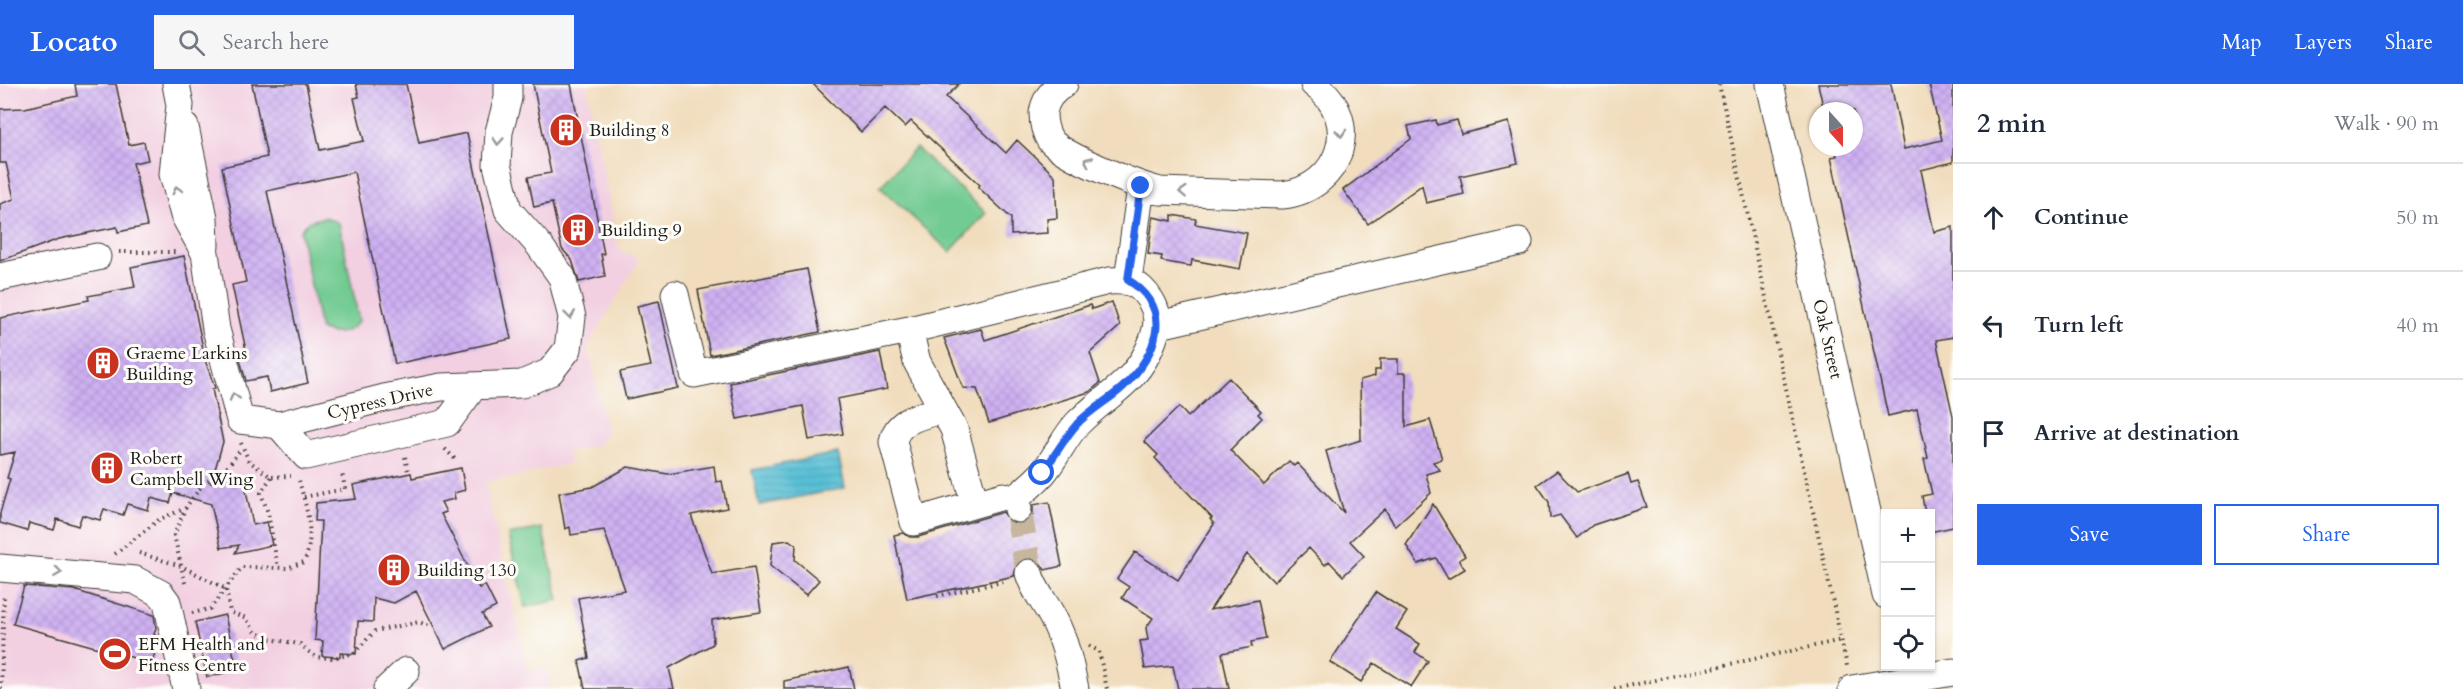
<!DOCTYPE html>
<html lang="en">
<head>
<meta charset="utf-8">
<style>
  :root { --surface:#fff; --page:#f6f6f7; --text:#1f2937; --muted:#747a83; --line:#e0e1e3; --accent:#2563eb }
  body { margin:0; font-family:Cardo,serif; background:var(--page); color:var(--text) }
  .controls { position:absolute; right:18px; bottom:18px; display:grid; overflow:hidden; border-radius:0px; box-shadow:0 2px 4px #0004 }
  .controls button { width:54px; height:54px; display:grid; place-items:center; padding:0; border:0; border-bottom:2px solid var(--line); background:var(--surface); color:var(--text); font:30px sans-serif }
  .compass { position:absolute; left:1809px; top:18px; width:54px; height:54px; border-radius:50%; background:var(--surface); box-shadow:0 2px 4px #0004; rotate:159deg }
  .stop { position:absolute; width:18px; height:18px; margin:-14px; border:4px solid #2563eb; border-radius:50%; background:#fff }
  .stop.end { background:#2563eb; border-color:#fff; box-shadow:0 2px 6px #0008 }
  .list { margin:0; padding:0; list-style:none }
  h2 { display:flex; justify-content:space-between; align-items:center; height:78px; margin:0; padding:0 24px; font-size:26px }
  h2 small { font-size:20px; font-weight:400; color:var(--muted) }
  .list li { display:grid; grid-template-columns:39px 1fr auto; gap:18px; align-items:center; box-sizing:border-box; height:108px; padding:0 24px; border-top:2px solid var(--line) }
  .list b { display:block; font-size:22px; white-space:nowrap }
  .list em { font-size:20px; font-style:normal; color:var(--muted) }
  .actions { display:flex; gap:12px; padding:18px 24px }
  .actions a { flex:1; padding:14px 0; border:2px solid var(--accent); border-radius:0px; text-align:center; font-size:21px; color:var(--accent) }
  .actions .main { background:var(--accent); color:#fff }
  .icon { flex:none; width:33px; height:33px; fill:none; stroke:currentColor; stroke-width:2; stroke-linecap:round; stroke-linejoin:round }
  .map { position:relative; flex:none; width:1953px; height:605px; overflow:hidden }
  header { display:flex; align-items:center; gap:36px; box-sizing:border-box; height:84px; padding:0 30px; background:var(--accent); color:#fff }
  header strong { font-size:28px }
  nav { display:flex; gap:33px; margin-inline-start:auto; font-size:21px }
  .search { width:420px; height:54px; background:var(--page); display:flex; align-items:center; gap:15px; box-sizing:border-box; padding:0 21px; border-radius:0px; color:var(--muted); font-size:22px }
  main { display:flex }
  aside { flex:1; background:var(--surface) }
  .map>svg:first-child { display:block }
  .built { fill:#f2cfe1 }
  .garden { fill:#72cb92; stroke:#477457; stroke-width:1.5 }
  .water { fill:url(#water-rules); stroke:#3a6e79; stroke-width:1.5 }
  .building { fill:url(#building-cross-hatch) }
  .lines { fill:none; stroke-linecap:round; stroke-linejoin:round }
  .minor-tunnel { stroke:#c6b69d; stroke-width:27; stroke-dasharray:27 14; stroke-linecap:butt }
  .minor-casing { stroke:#3c3934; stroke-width:29 }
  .path { stroke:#3c3934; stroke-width:4; stroke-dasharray:1.5 4.5; stroke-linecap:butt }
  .minor { stroke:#fff; stroke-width:27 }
  .oneway { stroke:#999 }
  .route { stroke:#2563eb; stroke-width:8 }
  .labels { text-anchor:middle; stroke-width:6; stroke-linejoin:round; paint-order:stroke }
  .poi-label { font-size:18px; fill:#1c1c1c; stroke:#fdfcf7; text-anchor:start }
  .street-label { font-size:18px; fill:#1c1c1c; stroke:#fdfcf7 }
</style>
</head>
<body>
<header>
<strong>Locato</strong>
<div class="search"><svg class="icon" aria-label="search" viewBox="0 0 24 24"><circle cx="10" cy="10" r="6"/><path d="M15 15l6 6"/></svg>Search here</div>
<nav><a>Map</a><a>Layers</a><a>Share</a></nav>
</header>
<main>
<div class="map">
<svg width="1953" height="605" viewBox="0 0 1953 605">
  <defs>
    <pattern id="water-rules" width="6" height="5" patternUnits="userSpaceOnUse" patternTransform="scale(1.5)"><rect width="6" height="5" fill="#59c0d6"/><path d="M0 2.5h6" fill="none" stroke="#4da4b7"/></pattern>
    <pattern id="building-cross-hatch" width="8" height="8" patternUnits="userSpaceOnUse" patternTransform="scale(1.5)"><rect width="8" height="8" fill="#cfb1f3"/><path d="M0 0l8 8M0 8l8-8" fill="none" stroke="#b198d0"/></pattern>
  </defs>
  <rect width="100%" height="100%" fill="#fdfcf7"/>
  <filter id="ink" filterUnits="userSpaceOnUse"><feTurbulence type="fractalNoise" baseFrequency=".0167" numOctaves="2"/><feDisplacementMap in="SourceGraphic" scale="12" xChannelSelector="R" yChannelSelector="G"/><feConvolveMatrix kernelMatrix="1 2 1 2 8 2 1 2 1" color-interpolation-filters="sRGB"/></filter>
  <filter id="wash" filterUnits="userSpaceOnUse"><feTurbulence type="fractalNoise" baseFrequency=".008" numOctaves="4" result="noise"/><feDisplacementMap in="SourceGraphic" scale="24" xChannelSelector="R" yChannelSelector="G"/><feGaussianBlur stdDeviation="1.35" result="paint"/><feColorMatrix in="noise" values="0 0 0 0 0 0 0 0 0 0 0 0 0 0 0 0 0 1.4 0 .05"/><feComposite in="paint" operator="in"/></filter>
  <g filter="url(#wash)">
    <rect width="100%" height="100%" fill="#f1ddbd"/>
    <path class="built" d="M0,0H586L619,165L639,176L588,262L607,350L598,361L568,368L570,380L485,399L528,587L546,583L551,605H0Z"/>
    <path class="garden" d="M916,64L986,129L950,168L880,103Z
      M324,133L339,139L359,237C349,250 334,252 320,245L300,147L308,138Z
      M542,444L559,516L525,523L508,451Z"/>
    <path class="water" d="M838,369L845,404L759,421L752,386Z"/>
    <g id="blocks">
      <path class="building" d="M75,0H116L129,61L144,58L148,76L133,79L147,142L118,148L117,143L59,155L0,177V120L14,115L6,79H0V25L25,24L77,12Z
        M252,0H306L320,66L364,57L354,14L359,13L356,0H406L419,59L467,49L511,255L395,280L354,88L267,107L308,299L270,308L267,293L246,297L239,272L247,271L232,201L246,198L222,83L267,73Z
        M533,0H571L604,170H601L605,192L579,198L572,176L562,165L552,119L534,123L528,93L551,89Z
        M813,0H959L946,13L1006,69L1017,56L1055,92L1057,134L1047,135L1048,149L1011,151V134L978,103L980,101L911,37L905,43L885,24L861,48Z
        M1818,0H1891L1904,65L1942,56L1929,0H1953V78L1921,86L1934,148L1953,143V253L1936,256L1953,332V443L1930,448V429H1925L1922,412L1932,410L1924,375L1928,374L1917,325L1888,332L1831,73L1837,72L1835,63H1854V27H1824Z
        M1436,36L1437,41L1457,36L1461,50L1509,38L1518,79L1460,92L1464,110L1426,119L1422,101L1368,140L1343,106L1411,55L1408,42Z
        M1172,131L1196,135L1195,140L1247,149L1240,185L1192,176L1191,182L1183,181L1161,177L1162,172L1148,170L1153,133L1172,137Z
        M184,172L206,279L215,304L212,305L223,358L211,399L243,392L253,441L267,438L272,461L235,469L239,461L221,464L211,420L173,409L170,419L151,414L148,426L127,420L123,431L104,425L100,436L82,431L78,442L57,435L54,446L29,439L27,447L0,439V429L10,395L7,394L15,368L0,371V234L89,216L88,212L135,203L131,183Z
        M807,185L820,248L710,271L698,206Z
        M659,217L678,304L626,315L620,288L651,282L637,222Z
        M1112,218L1120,242L1090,269L1100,299L1089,308L989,339L977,305L963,304L944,254L981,245L985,256L1090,221L1092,225Z
        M880,268L887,305L837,315L843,350L809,356L803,322L737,335L730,299Z
        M1380,275H1398V289H1406V343L1430,336L1442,375L1433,378L1440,386L1426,390L1431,409L1395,442L1385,425L1350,457L1364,472L1343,492L1329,477L1325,481L1309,464L1274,498L1247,470L1210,526L1258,516L1266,555L1251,558L1252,563L1222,569L1229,605H1178L1173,582L1145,585L1140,557L1148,556L1146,544L1153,534L1122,514L1129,503L1117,495L1135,468L1178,496L1214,440L1210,435L1212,434L1155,374L1158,371L1144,357L1179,323L1188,333L1229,294L1261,327L1258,330L1262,334L1230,366L1264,401L1289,377L1294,382L1297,379L1344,429L1326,367L1361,356L1360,296L1375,292V286H1380Z
        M714,382L716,398L722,397L727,424L691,431L712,490L754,483L761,528L712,536L713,560L669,584L674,605H585L579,577L589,574L578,514L625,506L604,446L571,451L570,443L565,445L559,409L592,403L628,383L668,390Z
        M461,384L465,406L454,409L455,415L441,418L446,428L441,430L479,504L485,501L496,523L482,530L489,543L445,565L416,507L394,519L374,514L373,538L358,537L356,570L340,569V573L322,572L323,557L315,556L321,437H315L316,419L356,415L353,401L411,389L412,394Z
        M1557,387L1577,408L1628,390L1631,400L1638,398L1647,423L1593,441L1577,454L1560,431L1550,434L1549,418L1537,401Z
        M1049,418L1062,482L1045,486L1039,477L1025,474L1017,479L1014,492L907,515L894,451L903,449L910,453H918L1003,428L1012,440H1021L1033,431V421Z
        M1433,420L1465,472L1459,476L1465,485L1448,495L1436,474L1418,480L1406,461Z
        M789,456L796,461L795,476L819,496L806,511L770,482L773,458Z
        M24,502L74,506L154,531L156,544L154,550L159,555L152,579L13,540Z
        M1376,508L1407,528L1396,545L1420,560L1415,568L1428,577L1411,603L1374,579L1361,598L1330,578Z
        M225,531L237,586L207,593L195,538Z
        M849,583L854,605H784V597Z"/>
    </g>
  </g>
  <g filter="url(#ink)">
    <use href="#blocks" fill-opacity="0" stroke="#3c3934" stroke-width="1.5"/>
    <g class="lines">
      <path class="minor-tunnel" d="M1018,425L1029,489"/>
      <defs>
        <path id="minor" d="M176,0L180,21L173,90L184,131L205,169L216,245L240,336L279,341L384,314L441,303L522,300L550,288L568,265L572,233L562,193L539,161L508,126L497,81L499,48L508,14V0
          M1064,0C1053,6 1045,16 1043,29C1043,39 1045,48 1050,56C1062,72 1139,102 1160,107L1282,111C1341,105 1364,36 1314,0
          M1770,0L1886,511
          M185,43L204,134L205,161
          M0,193L97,173
          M1128,196L1141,103
          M675,210L694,290L909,246L1109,197C1130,196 1139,198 1151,217C1159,230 1158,242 1153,256C1137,300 1107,309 1077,340C1064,354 1056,374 1043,389C1035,398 1025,406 1016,414L1018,425
          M1159,241L1519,158
          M909,246L917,278L954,345L975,420L1003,412L1016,414
          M943,325C923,332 897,334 893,358L914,438L975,420
          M279,341L306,372L447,339L474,302
          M0,484L135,496L161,510L167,518L186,605
          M1029,489C1034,507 1045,518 1053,534C1065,556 1070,581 1075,605
          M387,605L406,587
          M1852,605L1953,588"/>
      </defs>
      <use href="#minor" class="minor-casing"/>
      <path class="path" d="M1719,0L1847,582
        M119,168H177
        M241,359L249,377L271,393L291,392
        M445,365L457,377
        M405,373L408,387
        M271,393L261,409L268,429L278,484
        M304,413L345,405L342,388
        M139,469L181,482L226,505L230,528L246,534L256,549L270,555L300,560L315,573L332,574L353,570L375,547L419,538L432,543
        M115,470L160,435L186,424
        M185,499L174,451L186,423L203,400L225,386L241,365
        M937,512L1006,497
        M192,529L210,525L242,483L287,484L304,478C316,452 306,423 299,396
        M1089,562L1099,567L1107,605
        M1,605L4,510
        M1614,605L1842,556"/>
      <use href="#minor" class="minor"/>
    </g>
    <defs><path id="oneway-chevron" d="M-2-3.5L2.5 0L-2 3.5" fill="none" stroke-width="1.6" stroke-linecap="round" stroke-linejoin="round" transform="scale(1.5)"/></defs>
    <g class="oneway">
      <use href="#oneway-chevron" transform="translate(1341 49) rotate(86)"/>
      <use href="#oneway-chevron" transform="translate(498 57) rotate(94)"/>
      <use href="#oneway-chevron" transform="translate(1088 77) rotate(-155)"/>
      <use href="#oneway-chevron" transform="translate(177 106) rotate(-105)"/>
      <use href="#oneway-chevron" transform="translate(1183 108) rotate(-177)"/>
      <use href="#oneway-chevron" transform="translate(570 231) rotate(83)"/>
      <use href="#oneway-chevron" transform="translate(234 313) rotate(-105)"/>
      <use href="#oneway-chevron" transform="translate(58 488) rotate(8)"/>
    </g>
  </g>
  <g class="lines" filter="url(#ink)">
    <path class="route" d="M1042,389C1054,373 1064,355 1077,340C1090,326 1109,316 1123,303C1157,270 1175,225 1128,196L1141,102"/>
  </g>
  <defs>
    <symbol id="building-disc" viewBox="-11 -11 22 22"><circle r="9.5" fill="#c8321e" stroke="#fdfcf7"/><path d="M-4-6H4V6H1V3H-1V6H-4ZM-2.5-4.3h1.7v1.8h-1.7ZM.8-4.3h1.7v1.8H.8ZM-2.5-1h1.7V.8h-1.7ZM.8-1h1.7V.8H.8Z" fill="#fff"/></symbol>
    <symbol id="stadium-disc" viewBox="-11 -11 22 22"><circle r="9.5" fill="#c8321e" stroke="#fdfcf7"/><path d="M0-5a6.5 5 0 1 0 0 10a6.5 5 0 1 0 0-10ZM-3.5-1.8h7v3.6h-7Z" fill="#fff"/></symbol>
  </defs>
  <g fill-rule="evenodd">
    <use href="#building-disc" x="547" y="27" width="38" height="38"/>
    <use href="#building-disc" x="559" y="127" width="38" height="38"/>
    <use href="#building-disc" x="84" y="260" width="38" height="38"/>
    <use href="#building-disc" x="88" y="365" width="38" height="38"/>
    <use href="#building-disc" x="375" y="467" width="38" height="38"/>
    <use href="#stadium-disc" x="96" y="551" width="38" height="38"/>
  </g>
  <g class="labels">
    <g class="poi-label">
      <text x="589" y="52">Building 8</text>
      <text x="601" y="152">Building 9</text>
      <text x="126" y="275">Graeme Larkins<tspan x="126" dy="21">Building</tspan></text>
      <text x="130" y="380">Robert<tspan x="130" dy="21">Campbell Wing</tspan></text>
      <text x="417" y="492">Building 130</text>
      <text x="138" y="566">EFM Health and<tspan x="138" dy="21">Fitness Centre</tspan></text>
    </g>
    <g class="street-label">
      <text transform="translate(1828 255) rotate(77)" y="6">Oak Street</text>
      <text transform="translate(380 317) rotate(-13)" y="6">Cypress Drive</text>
    </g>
  </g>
</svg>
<div class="controls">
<button>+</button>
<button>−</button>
<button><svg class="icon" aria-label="locate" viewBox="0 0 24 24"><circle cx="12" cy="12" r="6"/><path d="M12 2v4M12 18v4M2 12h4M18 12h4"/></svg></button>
</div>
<svg class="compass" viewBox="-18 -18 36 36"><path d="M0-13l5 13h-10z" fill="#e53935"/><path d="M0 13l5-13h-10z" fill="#747a83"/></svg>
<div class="stop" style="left:1042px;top:389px"></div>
<div class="stop end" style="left:1141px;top:102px"></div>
</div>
<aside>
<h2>2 min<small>Walk · 90 m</small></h2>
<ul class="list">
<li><svg class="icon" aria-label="ahead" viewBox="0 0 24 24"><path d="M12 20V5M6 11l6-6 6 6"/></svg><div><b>Continue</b></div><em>50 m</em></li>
<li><svg class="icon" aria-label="left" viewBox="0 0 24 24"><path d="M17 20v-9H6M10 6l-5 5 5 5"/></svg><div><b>Turn left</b></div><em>40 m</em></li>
<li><svg class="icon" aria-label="arrive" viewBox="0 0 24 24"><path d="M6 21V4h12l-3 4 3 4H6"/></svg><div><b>Arrive at destination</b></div></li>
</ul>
<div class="actions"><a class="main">Save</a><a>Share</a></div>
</aside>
</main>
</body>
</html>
